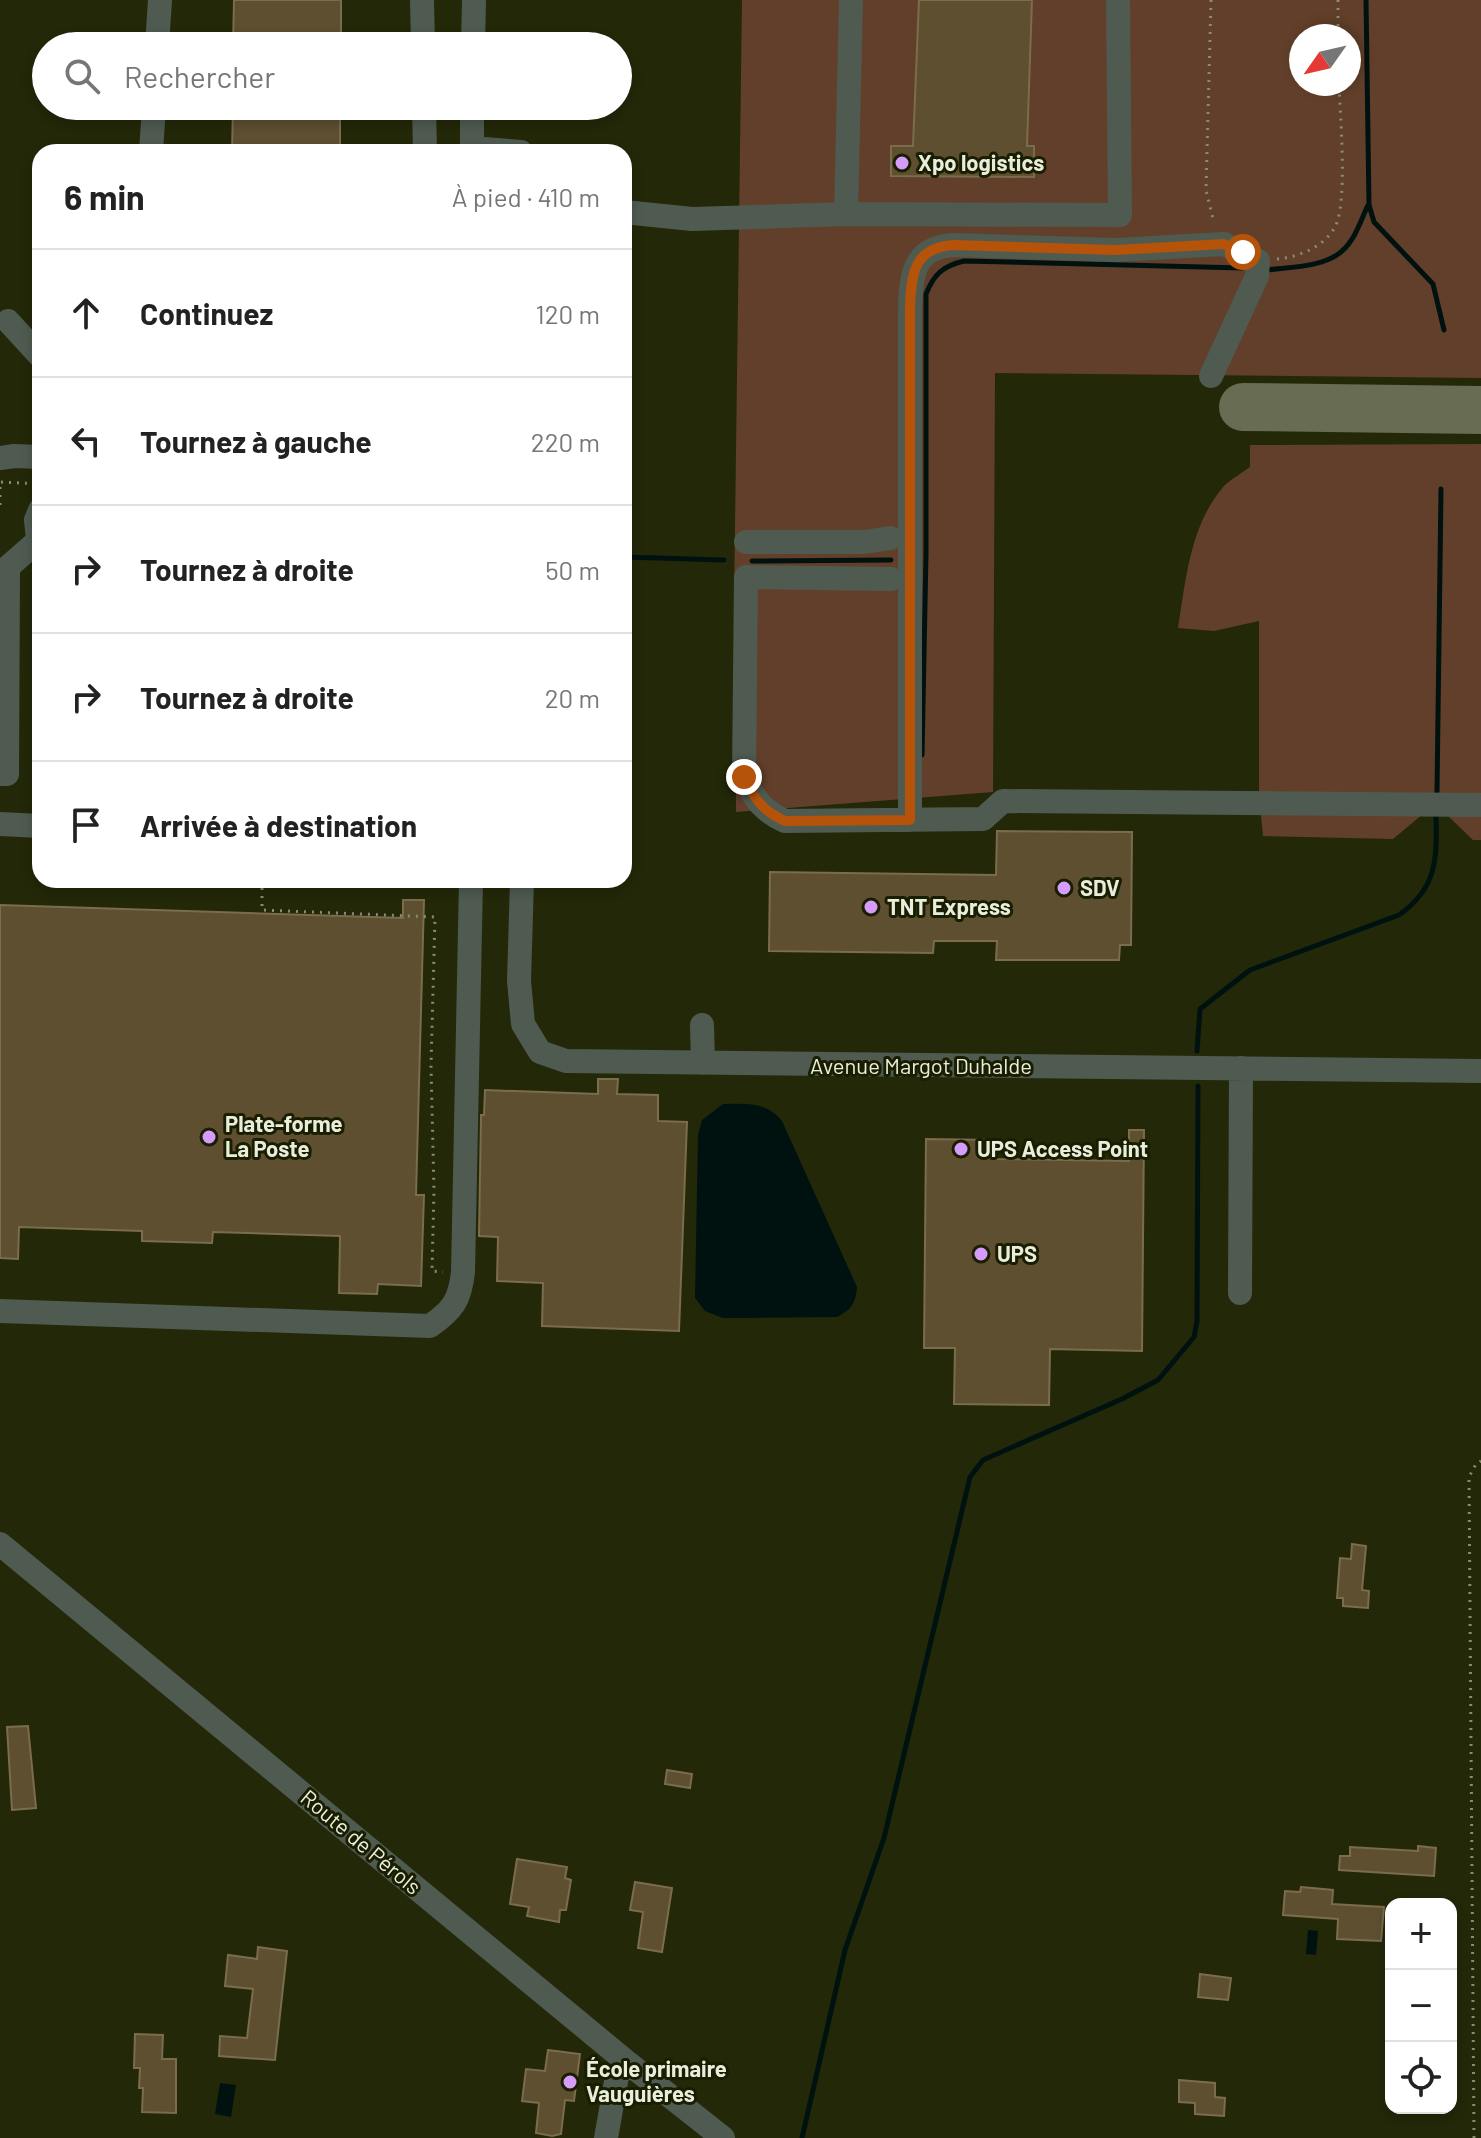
<!DOCTYPE html>
<html lang="fr">
<head>
<meta charset="utf-8">
<style>
  :root { --surface:#fff; --page:#f2f2f2; --text:#222; --muted:#767676; --line:#e0e0e0 }
  body { margin:0; font-family:Barlow,sans-serif; background:var(--page); color:var(--text) }
  .controls { position:absolute; right:24px; bottom:24px; display:grid; overflow:hidden; border-radius:16px; box-shadow:0 4px 12px #0003 }
  .controls button { width:72px; height:72px; display:grid; place-items:center; padding:0; border:0; border-bottom:2px solid var(--line); background:var(--surface); color:var(--text); font:40px sans-serif }
  .compass { position:absolute; left:1289px; top:24px; width:72px; height:72px; border-radius:50%; background:var(--surface); box-shadow:0 4px 12px #0003; rotate:236deg }
  .stop { position:absolute; width:24px; height:24px; margin:-18px; border:6px solid #b45309; border-radius:50%; background:#fff }
  .stop.end { background:#b45309; border-color:#fff; box-shadow:0 2px 8px #0008 }
  .list { margin:0; padding:0; list-style:none }
  h2 { display:flex; justify-content:space-between; align-items:center; height:104px; margin:0; padding:0 32px; font-size:34px }
  h2 small { font-size:26px; font-weight:400; color:var(--muted) }
  .list li { display:grid; grid-template-columns:52px 1fr auto; gap:24px; align-items:center; box-sizing:border-box; height:128px; padding:0 32px; border-top:2px solid var(--line) }
  .list b { display:block; font-size:30px; white-space:nowrap }
  .list em { font-size:26px; font-style:normal; color:var(--muted) }
  .icon { flex:none; width:44px; height:44px; fill:none; stroke:currentColor; stroke-width:2; stroke-linecap:round; stroke-linejoin:round }
  .map { position:relative; flex:none; width:1481px; height:2138px; overflow:hidden }
  .search { position:absolute; background:var(--surface); box-shadow:0 4px 12px #0003; left:32px; top:32px; width:600px; height:88px; display:flex; align-items:center; gap:20px; box-sizing:border-box; padding:0 28px; border-radius:44px; color:var(--muted); font-size:30px }
  .panel { position:absolute; background:var(--surface); box-shadow:0 4px 12px #0003; left:32px; top:144px; width:600px; height:744px; border-radius:24px }
  .map>svg:first-child { display:block }
  .green { fill:#623f2a; fill-rule:evenodd }
  .water { fill:#00120f }
  .lines { fill:none; stroke-linecap:round; stroke-linejoin:round }
  .stream { stroke:#00120f; stroke-width:5 }
  .taxiway { stroke:#676c52; stroke-width:48 }
  .building { fill:#5e4f31; stroke:#7b6c4c; stroke-width:2 }
  .path { stroke:#888c74; stroke-width:3; stroke-dasharray:2 6; stroke-linecap:butt }
  .minor { stroke:#4f5b51; stroke-width:24 }
  .route { stroke:#b45309; stroke-width:10 }
  .poi-dot { fill:#d59cfb; stroke:#1a1e01; stroke-width:3 }
  .labels { text-anchor:middle; stroke-width:6; stroke-linejoin:round; paint-order:stroke }
  .poi-label { font-size:22px; font-weight:bold; fill:#e9eddb; stroke:#1a1e01; text-anchor:start }
  .street-label { font-size:22px; fill:#e9eddb; stroke:#1a1e01 }
</style>
</head>
<body>
<div class="map">
<svg width="1481" height="2138" viewBox="0 0 1481 2138">
  <rect width="100%" height="100%" fill="#232809"/>
  <path class="green" d="M742,0H1481V378L995,373L993,792L736,812L734,604ZM1301,36H1349V84H1301Z
    M1481,444V840H1473L1445,813L1423,814L1393,839L1263,836L1259,795V621L1214,631L1178,628C1186,579 1190,525 1224,486C1231,479 1242,473 1250,467V445Z"/>
  <path class="water" d="M723,1104C746,1104 766,1101 782,1121L857,1287C856,1303 851,1310 837,1317L723,1318L705,1311L695,1298L698,1135L702,1120Z
    M1308,1930L1318,1931L1316,1955L1306,1954Z
    M220,2083L236,2085L231,2117L215,2114Z"/>
  <g class="lines">
    <path class="stream" d="M1366,0L1369,205L1374,222L1433,284L1444,330
      M1267,270C1290,267 1325,267 1342,251C1355,240 1361,220 1368,205
      M624,557L724,560
      M752,561L891,560
      M922,755L926,554V294C934,274 943,266 964,261L1242,268
      M1437,792L1441,489
      M1197,1051L1200,1009L1250,970L1399,915C1437,888 1437,860 1436,816
      M802,2138L845,1950L884,1838L970,1477L983,1460L1122,1399L1158,1380L1194,1337L1197,1321L1198,1086"/>
    <path class="taxiway" d="M1243,407L1481,410"/>
  </g>
  <path class="building" d="M234,0H341V46H233Z
    M919,0H1032L1027,146H1034V177L891,176V146H913Z
    M233,106H340V152H232Z
    M997,831L1132,832L1131,945H1120L1119,960H996L997,941H934L933,953L769,951L770,872L996,875Z
    M403,900H424L416,1195H424L421,1286L378,1284L377,1294L339,1293L340,1236L213,1232L212,1243L142,1241V1231L19,1227L18,1259L0,1258V905L403,918Z
    M598,1079H618L617,1094L658,1095V1121L687,1122L679,1331L542,1326L543,1283L497,1281L498,1237L479,1236L481,1118V1115H484L485,1090L598,1094Z
    M1129,1130H1144L1142,1351L1050,1349L1049,1405L954,1404L955,1348H924L926,1139L995,1140V1159L1129,1161Z
    M1352,1544L1366,1546L1362,1590L1369,1591L1368,1608L1343,1606V1598H1337L1340,1558L1351,1559Z
    M28,1726L36,1808L12,1810L7,1727Z
    M667,1770L692,1774L690,1788L665,1784Z
    M1418,1846L1436,1848L1434,1876L1339,1870L1340,1856H1350V1847L1418,1851Z
    M517,1859L567,1867L565,1878L571,1880L566,1910H560L559,1922L527,1916L529,1907L510,1904Z
    M635,1882L672,1888L662,1952L638,1948L643,1912L630,1910Z
    M1301,1887L1333,1890L1332,1904L1384,1907L1381,1941L1337,1939L1338,1919L1283,1915L1285,1891L1300,1892Z
    M258,1947L287,1951L275,2060L219,2056L220,2036L247,2038L253,1989L225,1986L228,1955L257,1959Z
    M1200,1974L1231,1978L1228,2000L1198,1997Z
    M135,2034L163,2035L162,2059H176V2113L142,2112L143,2088H139L140,2068H134Z
    M548,2050L580,2054L574,2101L565,2100L561,2134L552,2136L536,2133L539,2103L522,2101L526,2069L545,2071Z
    M1179,2080L1215,2083V2097L1225,2098L1224,2116L1195,2114V2103L1179,2102Z"/>
  <g class="lines">
    <path class="path" d="M1211,0L1206,190L1214,223
      M1338,0V36
      M1277,259C1299,257 1324,247 1335,227C1348,204 1340,114 1339,84
      M0,505V482L40,484
      M262,880V910L435,917L431,1066L434,1191L432,1271L443,1272
      M1474,2138L1469,1477L1476,1464L1481,1461"/>
    <path class="minor" d="M422,0L423,46
      M157,46L160,0
      M473,46L474,0
      M424,106L425,152
      M472,106V148L521,152
      M151,152L154,106
      M624,212L692,219L846,214L1120,215L1118,0
      M846,214L851,0
      M8,321L40,356
      M0,458L14,456L40,457
      M38,539L36,520L40,510
      M746,542H864L890,538
      M891,579L746,577L744,777C754,799 763,811 785,821L983,819L1003,801L1481,805
      M0,774H7L8,567L40,539
      M910,820V308C911,274 914,247 954,245L1116,250L1224,244L1258,261L1257,276L1211,376
      M0,824L40,826
      M522,880L519,981L523,1024L540,1052L566,1061L1481,1071
      M702,1025L703,1063
      M1240,1293L1241,1068
      M0,1311L430,1326C453,1310 460,1300 463,1272L471,880
      M0,1544L628,2063L723,2138
      M606,2138L617,2076L628,2063"/>
  </g>
  <g class="lines">
    <path class="route" d="M744,777C754,799 763,811 785,821L910,820V308C911,274 914,247 954,245L1116,250L1224,244L1243,252"/>
  </g>
  <g class="poi-dot">
    <circle cx="902" cy="163" r="8"/>
    <circle cx="1064" cy="888" r="8"/>
    <circle cx="871" cy="907" r="8"/>
    <circle cx="209" cy="1137" r="8"/>
    <circle cx="961" cy="1149" r="8"/>
    <circle cx="981" cy="1254" r="8"/>
    <circle cx="570" cy="2082" r="8"/>
  </g>
  <g class="labels">
    <g class="poi-label">
      <text x="918" y="171">Xpo logistics</text>
      <text x="1080" y="896">SDV</text>
      <text x="887" y="915">TNT Express</text>
      <text x="225" y="1132">Plate-forme<tspan x="225" dy="25">La Poste</tspan></text>
      <text x="977" y="1157">UPS Access Point</text>
      <text x="997" y="1262">UPS</text>
      <text x="586" y="2077">École primaire<tspan x="586" dy="25">Vauguières</tspan></text>
    </g>
    <g class="street-label">
      <text x="921" y="1074">Avenue Margot Duhalde</text>
      <text transform="translate(361 1842) rotate(40)" y="8">Route de Pérols</text>
    </g>
  </g>
</svg>
<div class="controls">
<button>+</button>
<button>−</button>
<button><svg class="icon" aria-label="locate" viewBox="0 0 24 24"><circle cx="12" cy="12" r="6"/><path d="M12 2v4M12 18v4M2 12h4M18 12h4"/></svg></button>
</div>
<svg class="compass" viewBox="-18 -18 36 36"><path d="M0-13l5 13h-10z" fill="#e53935"/><path d="M0 13l5-13h-10z" fill="#767676"/></svg>
<div class="stop" style="left:1243px;top:252px"></div>
<div class="stop end" style="left:744px;top:777px"></div>
<div class="search"><svg class="icon" aria-label="search" viewBox="0 0 24 24"><circle cx="10" cy="10" r="6"/><path d="M15 15l6 6"/></svg>Rechercher</div>
<section class="panel">
<h2>6 min<small>À pied · 410 m</small></h2>
<ul class="list">
<li><svg class="icon" aria-label="ahead" viewBox="0 0 24 24"><path d="M12 20V5M6 11l6-6 6 6"/></svg><div><b>Continuez</b></div><em>120 m</em></li>
<li><svg class="icon" aria-label="left" viewBox="0 0 24 24"><path d="M17 20v-9H6M10 6l-5 5 5 5"/></svg><div><b>Tournez à gauche</b></div><em>220 m</em></li>
<li><svg class="icon" aria-label="right" viewBox="0 0 24 24"><path d="M7 20v-9h11M14 6l5 5-5 5"/></svg><div><b>Tournez à droite</b></div><em>50 m</em></li>
<li><svg class="icon" aria-label="right" viewBox="0 0 24 24"><path d="M7 20v-9h11M14 6l5 5-5 5"/></svg><div><b>Tournez à droite</b></div><em>20 m</em></li>
<li><svg class="icon" aria-label="arrive" viewBox="0 0 24 24"><path d="M6 21V4h12l-3 4 3 4H6"/></svg><div><b>Arrivée à destination</b></div></li>
</ul>
</section>
</div>
</body>
</html>
